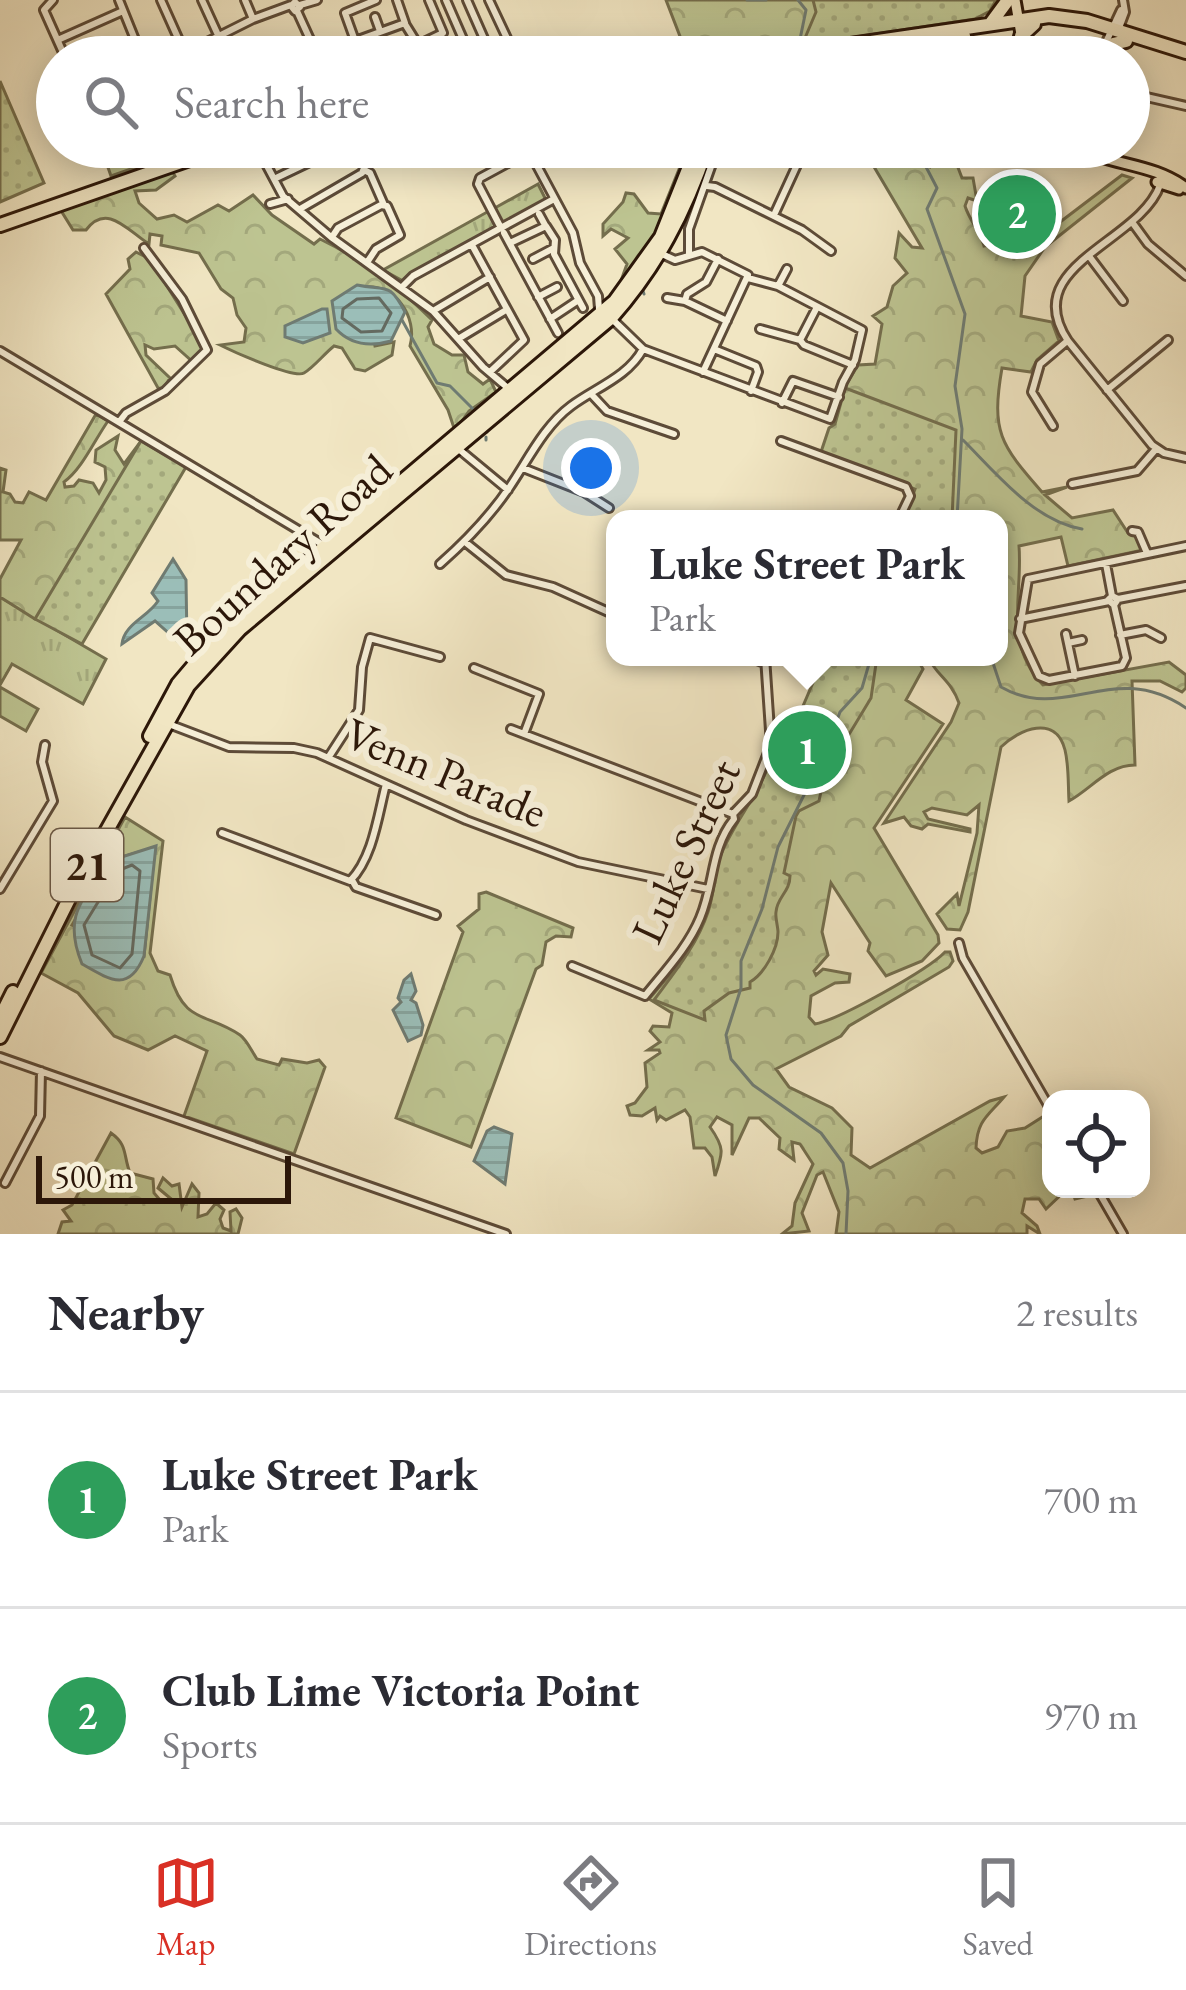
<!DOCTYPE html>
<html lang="en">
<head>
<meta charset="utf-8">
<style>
  :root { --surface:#fff; --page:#f7f7f7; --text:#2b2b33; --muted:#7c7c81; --line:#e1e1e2; --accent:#d93025 }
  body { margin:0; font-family:"EB Garamond",serif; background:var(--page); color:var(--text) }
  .controls { position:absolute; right:36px; bottom:36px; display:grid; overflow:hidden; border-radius:24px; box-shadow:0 6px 30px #0003 }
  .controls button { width:108px; height:108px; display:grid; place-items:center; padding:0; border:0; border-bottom:3px solid var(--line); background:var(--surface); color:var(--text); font:60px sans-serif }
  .scale { position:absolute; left:36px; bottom:30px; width:255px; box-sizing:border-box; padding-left:12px; border:6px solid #2c1709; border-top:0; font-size:33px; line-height:42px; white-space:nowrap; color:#2c1709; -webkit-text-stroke:9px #f6efd8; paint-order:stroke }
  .you { position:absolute; left:591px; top:468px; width:42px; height:42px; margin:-30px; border:9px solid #fff; border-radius:50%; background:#1a73e8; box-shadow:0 0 0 18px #1a73e833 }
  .badge { display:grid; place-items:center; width:78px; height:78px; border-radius:50%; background:var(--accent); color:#fff; font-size:39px; font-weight:700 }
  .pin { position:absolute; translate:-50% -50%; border:6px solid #fff; box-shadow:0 3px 12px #0006 }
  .popup { position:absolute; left:606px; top:510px; width:402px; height:156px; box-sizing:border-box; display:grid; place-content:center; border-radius:24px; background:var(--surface); filter:drop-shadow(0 3px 9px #0005); font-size:39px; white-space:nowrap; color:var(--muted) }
  .popup b { font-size:45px; color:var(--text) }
  .popup::after { content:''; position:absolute; left:50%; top:100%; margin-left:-24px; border:24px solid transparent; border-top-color:var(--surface) }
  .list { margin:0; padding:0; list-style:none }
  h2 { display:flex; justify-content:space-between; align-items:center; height:156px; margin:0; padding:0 48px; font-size:51px }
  h2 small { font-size:39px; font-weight:400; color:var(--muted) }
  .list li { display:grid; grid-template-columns:78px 1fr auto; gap:36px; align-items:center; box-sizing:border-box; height:216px; padding:0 48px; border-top:3px solid var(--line) }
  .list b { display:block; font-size:45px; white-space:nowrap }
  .list p { margin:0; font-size:39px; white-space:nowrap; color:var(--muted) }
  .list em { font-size:39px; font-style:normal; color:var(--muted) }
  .icon { flex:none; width:66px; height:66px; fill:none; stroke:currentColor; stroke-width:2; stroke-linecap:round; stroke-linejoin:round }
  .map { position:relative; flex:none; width:1186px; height:1234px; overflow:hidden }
  .search { position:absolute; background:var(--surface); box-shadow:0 6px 30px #0003; left:36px; right:36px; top:36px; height:132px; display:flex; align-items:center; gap:30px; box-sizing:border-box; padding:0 42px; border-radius:66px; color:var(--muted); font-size:45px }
  .sheet { height:588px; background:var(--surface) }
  nav { display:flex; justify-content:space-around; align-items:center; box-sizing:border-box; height:168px; border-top:3px solid var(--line); background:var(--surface); font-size:33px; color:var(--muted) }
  nav a { display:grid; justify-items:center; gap:6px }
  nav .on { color:var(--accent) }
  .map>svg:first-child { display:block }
  .grass { fill:url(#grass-tufts); stroke:#746e4d; stroke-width:3 }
  .forest { fill:url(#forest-crowns); stroke:#746e4d; stroke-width:3; fill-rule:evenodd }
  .park { fill:url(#park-dots); stroke:#746e4d; stroke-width:3 }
  .water { fill:url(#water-rules); stroke:#6f7b72; stroke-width:3 }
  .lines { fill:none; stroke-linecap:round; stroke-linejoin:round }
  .shore { stroke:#646a60; stroke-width:3 }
  .stream { stroke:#6f7b72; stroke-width:3 }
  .minor-casing { stroke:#5d4b38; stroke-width:12 }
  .major-casing { stroke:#2c1709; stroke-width:15 }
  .highway-casing { stroke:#2c1709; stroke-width:18 }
  .minor { stroke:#f6efd8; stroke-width:6 }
  .major { stroke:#f1e6c3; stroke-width:9 }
  .highway { stroke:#f1e6c3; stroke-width:12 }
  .labels { text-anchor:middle; stroke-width:12; stroke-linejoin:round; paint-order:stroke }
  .shield { fill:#f6efd8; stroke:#695847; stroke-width:3 }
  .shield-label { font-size:42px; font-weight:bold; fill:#2c1709 }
  .street-label { font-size:45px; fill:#2c1709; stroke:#f6efd8 }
</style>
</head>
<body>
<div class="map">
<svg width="1186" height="1234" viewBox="0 0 1186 1234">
  <defs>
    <pattern id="grass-tufts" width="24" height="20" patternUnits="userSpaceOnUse" patternTransform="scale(3)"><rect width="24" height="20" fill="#bdc491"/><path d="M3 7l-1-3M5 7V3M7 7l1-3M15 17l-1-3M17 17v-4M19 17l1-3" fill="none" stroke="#a3a87c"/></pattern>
    <pattern id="forest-crowns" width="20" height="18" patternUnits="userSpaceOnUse" patternTransform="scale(3)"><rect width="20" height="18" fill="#bdc491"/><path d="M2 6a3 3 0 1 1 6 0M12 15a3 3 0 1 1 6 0" fill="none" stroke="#a3a87c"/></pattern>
    <pattern id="park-dots" width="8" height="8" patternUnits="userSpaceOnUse" patternTransform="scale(3)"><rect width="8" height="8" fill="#bdc491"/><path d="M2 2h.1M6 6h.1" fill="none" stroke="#a3a87c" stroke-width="1.8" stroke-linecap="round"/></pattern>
    <pattern id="water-rules" width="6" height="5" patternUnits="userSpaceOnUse" patternTransform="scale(3)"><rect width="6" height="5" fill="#9bbeb8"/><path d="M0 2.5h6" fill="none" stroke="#86a39d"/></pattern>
  </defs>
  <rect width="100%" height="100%" fill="#f1e6c3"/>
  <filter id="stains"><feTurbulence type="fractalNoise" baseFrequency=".00167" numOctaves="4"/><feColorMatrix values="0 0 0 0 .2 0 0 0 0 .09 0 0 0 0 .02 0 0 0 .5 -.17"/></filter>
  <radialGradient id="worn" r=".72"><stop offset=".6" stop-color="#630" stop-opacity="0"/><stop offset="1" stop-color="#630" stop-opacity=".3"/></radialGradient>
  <path class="grass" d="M538,184L546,200L505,223L500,222L493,209Z
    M489,211L496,227L403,281L383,270Z
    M0,597L106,659L83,704L12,664L0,685Z
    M0,687L38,709L26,731L0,716Z"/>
  <path class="forest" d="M666,0H940L952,23L760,49L757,54L719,55L720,45L717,44L699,57H657L654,53L659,44L681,39Z
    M688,147H693L655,239L618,289L627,264L615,249L628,238L611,229L603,236V224L623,202L626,193L634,194L648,213L661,214Z
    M849,147H897V152L916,156L930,167L940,154L954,157L962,178H973L977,201L968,198L965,206C970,222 980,230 984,246L1043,235L1122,175L1132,178L1045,247L1025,276L1021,316L1052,322L1059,341L1037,360L1031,372L1002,368C991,432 1000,444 1042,492L1067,487L1045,495L1072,518L1113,510L1128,533L1137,536L1143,550L1068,566L1061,537L1019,546C1023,595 1003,644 1043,685L1169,662L1186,675V688L1182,692L1160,681H1132L1135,765C1108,765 1091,789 1069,801C1068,785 1069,766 1065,750C1056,714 1019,729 1001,747L968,912L960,930L947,929L937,914L957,894L959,906L977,833L979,805L967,815L932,808L924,812L928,819L970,829V832L928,824L922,829L911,826L904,817L884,823L951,722L959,703C951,680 936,675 928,657H999V519H919L917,489L839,412L846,385L858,365L875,364L882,324L873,316L887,307L893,286L907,273L895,258L899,233L912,247L922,248L867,155Z
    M172,171L175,176L156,190L135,191L139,203L157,219L174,215L187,222L218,205L229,211L253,195L272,215L314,244L320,239C361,259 400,288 432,320L428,327L434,344L452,355H464L468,372L483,384L490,379L496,392L469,411L455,431L448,410L410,346C418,317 395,283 364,287L375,346L394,342L392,355L365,371L355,369L342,348L334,346C324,354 314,367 304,373C294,379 234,352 220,345L244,342L246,328L237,315L233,298L221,289L199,253L161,245L162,236L150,234L149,244C128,231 107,202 86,230H73L60,209Z
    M136,252L150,259L205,347L193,362L175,346L154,349L145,345L146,355L170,378L163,389L158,388L106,294L130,269L128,259Z
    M96,414L108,421C94,441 82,469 64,482L65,487L74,486L79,480L93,483L99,493L106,480L105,467L95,462L96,450L118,436L115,450L124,464L141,441L183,470L57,623L35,619L0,597V579L21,540H0V468L6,470L3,492L10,494L15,502L23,503L29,492L46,500Z
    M828,657H916L923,669L906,700L943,724L874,828L938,935L939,943L922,961L886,976L868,951L870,943L831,883L822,932L828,955L814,971L816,975L823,969L850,974L849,982L835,983L811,996L809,1017L815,1024C838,1020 928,970 945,952H950L953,961L949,967L849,1026L841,1036L776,1069L789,1087L832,1108L852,1128L851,1155L870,1168L990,1101L1004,1097C988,1116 977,1120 976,1148L982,1153L998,1147L1007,1131L1025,1128L1047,1114L1051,1121V1189L1090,1191L1088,1196L1075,1199L1073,1193L1065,1191L1046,1209L1039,1199H1025L1022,1213L1037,1226L1040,1234L1027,1226V1234H836L839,1212L823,1172L817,1175L802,1213L809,1231L782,1234L792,1226L795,1203L813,1164L800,1144L792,1142L794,1160L779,1149L780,1138L759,1118H749L732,1155V1125L717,1117L710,1127C725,1148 723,1153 715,1176L712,1157L705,1148H694L690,1117L685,1110L666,1120L660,1116L657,1120L655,1108L642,1116L630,1115L627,1106L635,1103L647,1087L645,1063L660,1053L659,1050H648L660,1042L650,1031L653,1026L669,1027L672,1013L649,999L678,965L703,924L719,850L756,794L758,780L773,746L774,721L799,719Z
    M125,817L163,841L150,953L158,971L170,975C185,1025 206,1012 240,1035C247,1040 252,1052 257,1059L279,1065L282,1059L307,1063L319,1060L325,1067L294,1154L184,1116L207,1051L175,1036L148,1050L114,1036L78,993L41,973ZM155,847L144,956L72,925L109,861Z
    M486,892L573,928L571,937L556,936L546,942L542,965L536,969L471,1147L396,1118L463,932L458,926L479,909V894Z
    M111,1133C128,1145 123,1155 130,1173L153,1179L154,1193L160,1200L170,1198L158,1188L163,1178L172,1186L179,1184L182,1207L192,1184L199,1193L198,1217L207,1214L216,1203L224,1210L220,1219L223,1228L231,1231L230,1212L236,1209L242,1218L238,1234H58L62,1222L71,1221L63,1210L72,1205Z"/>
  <path class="park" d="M813,0H996L990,11L975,19L802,45L816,12Z
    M0,81L44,183L0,202Z
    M101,147H179L177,153L111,176Z
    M845,388L956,430L952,519H904L915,489L821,452L829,428L835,424Z
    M141,441L186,467L82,644L35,619Z
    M824,657H877L871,698L845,741L840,760L823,782L819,801L799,811L796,816L784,873L790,876C790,892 777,897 776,912C775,917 778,927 778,932C778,949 764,974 750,982V988L729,993L704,1011L705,1020L654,1000C674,973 697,945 708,912C714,895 714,875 720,857C737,811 782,774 773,720L794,727Z"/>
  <path class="water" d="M357,285C386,291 389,281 405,312L391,341C370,347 351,345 336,329L332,301Z
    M322,309H327L330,333L303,343L285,337V326Z
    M173,559L186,580L187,642L181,644L155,621L122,644C124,624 148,617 158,601L152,593Z
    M156,846L144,956C129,993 110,980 82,964C62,915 83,900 109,861Z
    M411,974L416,991L411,1000L416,1003L423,1025L421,1035L408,1041L393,1010L401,1002L398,998L404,980Z
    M494,1127L512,1134L505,1184L474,1161L487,1131Z"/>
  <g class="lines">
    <path class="shore" d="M379,298L391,313L382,331L361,332L342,318L343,309L357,299Z
      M132,865L140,871L132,954L120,968L92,955L84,925L117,871Z"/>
    <path class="stream" d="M747,0H766
      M798,0L806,10L798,49
      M924,163L937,188L927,209L965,314L955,386L962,429L957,519
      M643,291L644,294
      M402,320L437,383L450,386L473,409
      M487,432V430
      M486,437V440
      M963,440C996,473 1034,521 1082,529
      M991,657L1001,687C1066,724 1112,658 1186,708
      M846,1234L848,1191L843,1163L821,1133L753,1085L731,1059L726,1035L741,988V961L762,909L778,847L823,757L840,712L862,688L871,657"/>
    <defs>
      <path id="minor" d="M53,0L44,10L65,57
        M119,0L142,57
        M161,0L182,47
        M202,0L218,35
        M245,0L253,19
        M376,0L345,13L354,38L358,40L405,23L397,0
        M446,0L466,46
        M467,0L485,41
        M489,0L513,51
        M295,2L300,7L295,11L291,6Z
        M300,5L317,0
        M297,11L318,57
        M375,17L380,31
        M1119,28L1125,12L1123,0
        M60,39L123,11
        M358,40L362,57
        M186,44L192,47L190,55L182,52Z
        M418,45L443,33L429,0
        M193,49L253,19L291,5
        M117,57L139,47
        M171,57L183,54
        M269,57L284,54
        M389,57L418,45L405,24
        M1099,57L1121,10
        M1129,93L1186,106
        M257,147L283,196L331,237L433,311L483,367L509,389
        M527,147L573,233L580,263L598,296L599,309
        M364,170L370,173L384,205
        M274,179L341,147
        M1160,185C1140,243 1017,265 1068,341L1152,445L1164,453L1186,458
        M707,186L715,187L802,230L831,251
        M270,204L288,199
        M300,209L362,173L365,166L354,147
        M539,214L545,225
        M774,215L802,154L810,147
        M1132,222L1148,244L1186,276
        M501,228L478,184L480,178L517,158L514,147
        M504,233L558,333
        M332,237L338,228L381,205L387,206L400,235L376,249L368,261
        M510,243L546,226L555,240L554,254L583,308
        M472,245L524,340L491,371
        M662,254L675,260L702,252L748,275L703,372
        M689,254V229L718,147
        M1089,256L1123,301
        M533,259L554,248
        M718,259L706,282L687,294L685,301L727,321
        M403,286L413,276L554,199
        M778,286L787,269
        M538,297L557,287
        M667,298L685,301
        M433,311L490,277
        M611,318L643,349L830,419L843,382L855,360L862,330L778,286L748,278
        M550,319L577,301
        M760,329L800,340L816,309
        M458,339L506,310
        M800,340L804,345L853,365
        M714,349L756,366L758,372L751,391
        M0,351L325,546
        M1107,390L1168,340
        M593,396L607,411L674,434
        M782,403L793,381L839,397
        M119,422L126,413L165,391L207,350L182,299L144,248
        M1053,426L1032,392L1040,364L1066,342
        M781,441L906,487L910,496L899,519
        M455,446L508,490
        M523,468L584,492L609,508
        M1072,484L1137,471L1156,449
        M1132,531L1138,532L1147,553
        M465,542L506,575L553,587L615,615
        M440,564C466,541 490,516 509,488C528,460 544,426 571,406C595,388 628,377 643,349
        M1106,564L1112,596
        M1118,599L1114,605L1108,600L1112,596L1118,599L1186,586
        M1114,605L1126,658L1122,666L1049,680L1039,676L1019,633L1028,579L1186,546
        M1020,619L1109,601
        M1066,634L1075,676
        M1120,635L1146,630L1161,638
        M1068,643L1082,640
        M750,657L764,663
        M474,668L539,694L524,734
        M166,723L229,747L294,748L317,753L466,820L578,862L708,889
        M511,729L733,814
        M328,758L359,710L362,667L370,638L440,657
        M222,833L350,881C373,858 378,815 386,784
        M352,880L356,887L436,915
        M0,889L53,801L42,762L45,745
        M959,943L963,958L1051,1110
        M572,966L645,996C665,971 688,947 700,918C715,883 710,849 734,819L733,814L752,794L771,745L765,657
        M0,1057L506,1234
        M5,1183L40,1116L41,1071
        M1097,1189L1123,1234"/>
      <path id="major" d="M1015,0L1025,57
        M1075,147C1113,166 1153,163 1186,188
        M1157,182L1179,189"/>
      <path id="highway" d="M991,23L1008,0
        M1021,36L1034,24
        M1113,44L1126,41
        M488,57L513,53L561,57
        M709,57H716
        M768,57L1049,16L1087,21L1186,52
        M871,57L964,36
        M0,225L224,147
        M150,736L178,684L217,638L615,301L661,237L697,147
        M0,1018L13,992
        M0,1037L73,891L188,686L240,629L611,318C657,266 685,212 707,147"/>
    </defs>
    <use href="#minor" class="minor-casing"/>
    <use href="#major" class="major-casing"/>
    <use href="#highway" class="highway-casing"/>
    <use href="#minor" class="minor"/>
    <use href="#major" class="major"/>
    <use href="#highway" class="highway"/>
  </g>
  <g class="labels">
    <rect class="shield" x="51" y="829" width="72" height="72" rx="9"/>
    <g class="shield-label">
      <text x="87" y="880">21</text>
    </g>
    <g class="street-label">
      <text transform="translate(282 554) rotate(-42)" y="16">Boundary Road</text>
      <text transform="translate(446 772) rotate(23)" y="16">Venn Parade</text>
      <text transform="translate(685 851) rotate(-65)" y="16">Luke Street</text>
    </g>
  </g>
  <rect width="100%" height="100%" filter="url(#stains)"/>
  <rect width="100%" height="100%" fill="url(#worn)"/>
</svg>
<div class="controls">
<button><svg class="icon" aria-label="locate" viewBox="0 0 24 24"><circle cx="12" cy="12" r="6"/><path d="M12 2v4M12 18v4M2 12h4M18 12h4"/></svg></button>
</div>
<div class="scale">500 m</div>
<div class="you"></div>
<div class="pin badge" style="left:807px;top:750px;background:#2e9e5b">1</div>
<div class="popup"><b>Luke Street Park</b>Park</div>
<div class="pin badge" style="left:1017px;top:214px;background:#2e9e5b">2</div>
<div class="search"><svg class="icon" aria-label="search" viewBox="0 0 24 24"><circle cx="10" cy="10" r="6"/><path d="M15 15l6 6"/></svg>Search here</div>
</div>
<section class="sheet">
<h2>Nearby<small>2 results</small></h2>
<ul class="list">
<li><span class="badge" style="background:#2e9e5b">1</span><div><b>Luke Street Park</b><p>Park</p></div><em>700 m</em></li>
<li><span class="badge" style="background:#2e9e5b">2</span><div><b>Club Lime Victoria Point</b><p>Sports</p></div><em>970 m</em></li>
</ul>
</section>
<nav>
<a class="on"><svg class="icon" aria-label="map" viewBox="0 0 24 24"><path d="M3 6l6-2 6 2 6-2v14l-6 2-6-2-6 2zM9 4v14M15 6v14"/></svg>Map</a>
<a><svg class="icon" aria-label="directions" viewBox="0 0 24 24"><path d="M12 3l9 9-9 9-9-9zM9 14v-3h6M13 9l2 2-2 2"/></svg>Directions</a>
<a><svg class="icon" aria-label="saved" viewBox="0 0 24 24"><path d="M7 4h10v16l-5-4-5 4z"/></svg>Saved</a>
</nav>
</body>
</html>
